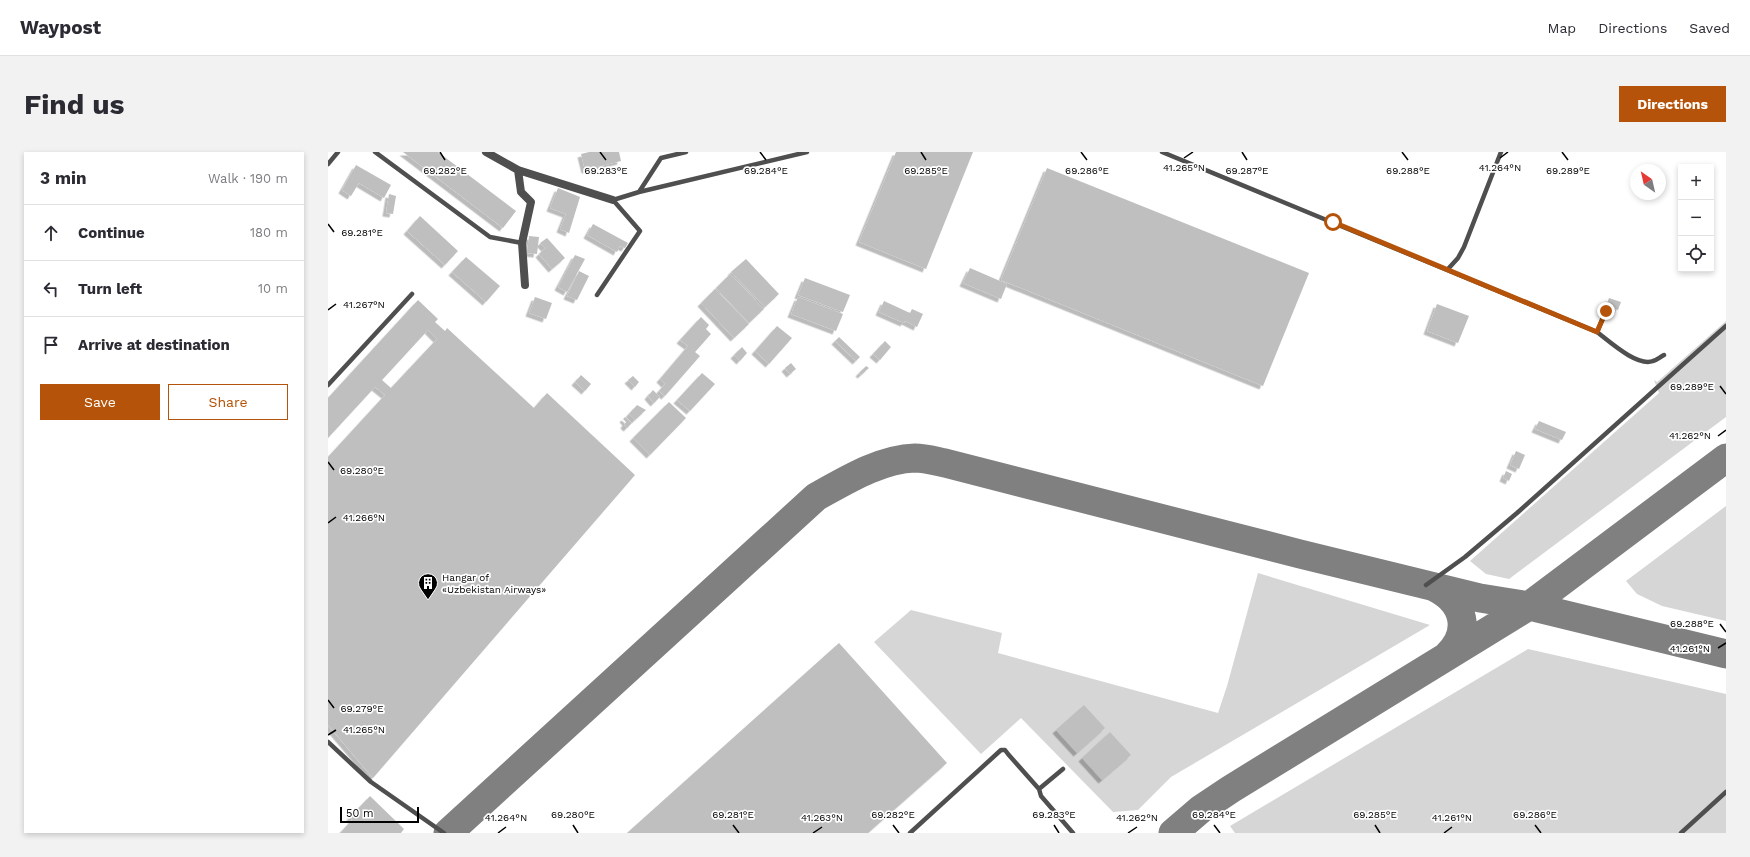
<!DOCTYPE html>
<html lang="en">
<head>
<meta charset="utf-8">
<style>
  :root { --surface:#fff; --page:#f2f2f3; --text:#2b2b33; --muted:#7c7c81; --line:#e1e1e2; --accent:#b45309 }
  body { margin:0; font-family:"Work Sans",sans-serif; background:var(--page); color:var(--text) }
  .controls { position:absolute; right:12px; top:12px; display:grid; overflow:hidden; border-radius:0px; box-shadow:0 2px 6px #0003 }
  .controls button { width:36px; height:36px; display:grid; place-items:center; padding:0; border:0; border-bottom:1px solid var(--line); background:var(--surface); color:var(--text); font:20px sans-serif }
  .compass { position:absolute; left:1302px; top:12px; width:36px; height:36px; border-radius:50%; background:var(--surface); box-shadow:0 2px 6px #0003; rotate:326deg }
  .scale { position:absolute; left:12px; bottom:10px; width:79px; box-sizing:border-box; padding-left:4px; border:2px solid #000; border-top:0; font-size:11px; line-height:14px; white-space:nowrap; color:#000; -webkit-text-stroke:3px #fff; paint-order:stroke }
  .stop { position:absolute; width:12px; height:12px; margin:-9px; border:3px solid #b45309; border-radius:50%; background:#fff }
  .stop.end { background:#b45309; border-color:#fff; box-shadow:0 1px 4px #0008 }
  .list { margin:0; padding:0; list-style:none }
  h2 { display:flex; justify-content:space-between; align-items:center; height:52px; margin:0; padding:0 16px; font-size:17px }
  h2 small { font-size:13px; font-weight:400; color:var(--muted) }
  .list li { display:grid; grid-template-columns:26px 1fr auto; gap:12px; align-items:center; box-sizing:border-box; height:56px; padding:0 16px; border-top:1px solid var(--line) }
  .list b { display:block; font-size:15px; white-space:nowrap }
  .list em { font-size:13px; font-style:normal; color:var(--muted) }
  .actions { display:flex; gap:8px; padding:12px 16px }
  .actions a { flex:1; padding:9px 0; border:1px solid var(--accent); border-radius:0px; text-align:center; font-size:14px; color:var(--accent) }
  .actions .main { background:var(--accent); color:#fff }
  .icon { flex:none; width:22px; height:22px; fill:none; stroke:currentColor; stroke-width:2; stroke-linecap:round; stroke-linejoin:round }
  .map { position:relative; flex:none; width:1398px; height:681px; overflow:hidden; border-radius:0px }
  header { display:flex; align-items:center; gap:24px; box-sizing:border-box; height:56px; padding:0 20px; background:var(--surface); border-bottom:1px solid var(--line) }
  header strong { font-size:19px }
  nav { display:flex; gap:22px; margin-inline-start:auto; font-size:14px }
  .intro { display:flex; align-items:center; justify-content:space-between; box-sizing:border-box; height:96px; padding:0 24px }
  h1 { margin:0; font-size:28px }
  .button { padding:10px 18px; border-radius:0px; background:var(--accent); color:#fff; font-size:14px; font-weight:700 }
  main { display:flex; gap:24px; padding:0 24px }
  aside { flex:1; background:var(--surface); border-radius:0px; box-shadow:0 2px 6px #0003 }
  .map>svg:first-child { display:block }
  .green { fill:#d6d6d6 }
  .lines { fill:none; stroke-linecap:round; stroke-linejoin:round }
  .taxiway { stroke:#808080; stroke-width:29 }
  .building { fill:#bfbfbf; fill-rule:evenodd; filter:url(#shadow) }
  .service { stroke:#4f4f4f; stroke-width:4.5 }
  .minor { stroke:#4f4f4f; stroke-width:8 }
  .route { stroke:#b45309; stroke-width:5 }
  .ticks { fill:none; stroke:#000; stroke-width:1.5 }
  .labels { text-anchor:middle; stroke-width:3.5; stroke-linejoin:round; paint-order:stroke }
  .poi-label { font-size:10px; fill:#000; stroke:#fff; text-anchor:start }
  .ticks-label { font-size:10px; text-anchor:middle; fill:#000; stroke:#fff; stroke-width:3.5; stroke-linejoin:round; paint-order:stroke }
</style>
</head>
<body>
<header>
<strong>Waypost</strong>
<nav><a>Map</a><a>Directions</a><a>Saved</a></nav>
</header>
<div class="intro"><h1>Find us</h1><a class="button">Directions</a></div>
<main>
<aside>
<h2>3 min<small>Walk · 190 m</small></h2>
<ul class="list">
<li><svg class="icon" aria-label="ahead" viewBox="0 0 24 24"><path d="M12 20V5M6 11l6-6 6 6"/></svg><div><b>Continue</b></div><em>180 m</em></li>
<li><svg class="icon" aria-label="left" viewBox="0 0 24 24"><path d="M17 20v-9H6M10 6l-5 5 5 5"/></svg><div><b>Turn left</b></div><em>10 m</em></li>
<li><svg class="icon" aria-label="arrive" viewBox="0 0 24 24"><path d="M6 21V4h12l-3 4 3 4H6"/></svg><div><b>Arrive at destination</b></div></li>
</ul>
<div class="actions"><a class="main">Save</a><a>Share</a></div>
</aside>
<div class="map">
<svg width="1398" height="681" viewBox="0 0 1398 681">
  <defs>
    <filter id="shadow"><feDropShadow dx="-3.5" dy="3.5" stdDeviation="0" flood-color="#0004"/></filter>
  </defs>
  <rect width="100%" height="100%" fill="#fff"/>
  <path class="green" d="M1398,169V265L1181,427L1158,422L1142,409L1331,241L1326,228L1329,230Z
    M1398,354V469L1334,454L1309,442L1298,429Z
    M930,421L1102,473L843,625L810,658L785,660L693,566L653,602L546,490L583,458L674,481L670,501L890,561L899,534Z
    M1200,497L1398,542V681H907L902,674Z"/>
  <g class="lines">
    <path class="taxiway" d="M1106,435C1137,450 1144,480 1119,504
      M120,681L488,345C517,329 552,307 587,306C597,306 607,309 617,311L972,402L1152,446L1201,454L1398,502
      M845,681L873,657L903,637L1201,454L1398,306"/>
  </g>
  <path class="building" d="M75,0H110L188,59L175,76Z
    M261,0H291L293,9L257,18L253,2Z
    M568,0H645L598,117L531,90Z
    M28,13L63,33L56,46L31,31L23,44L14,38Z
    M719,16L981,121L935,234L673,128Z
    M230,36L252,45L241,81L232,77L238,62L222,56Z
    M61,42L68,44L65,62L58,61Z
    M92,64L130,99L117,113L79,79Z
    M265,72L300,91L297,96L292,94L289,100L259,83Z
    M201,84L211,85L209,102L199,101Z
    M219,86L237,106L224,117L211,102L217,96L212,91Z
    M247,103L257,107L239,140L230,135Z
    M138,105L172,134L158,150L124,120Z
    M418,107L451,142L437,155L403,120Z
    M642,116L679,132L673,147L635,131Z
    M251,119L261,124L249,148L239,144Z
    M402,122L436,157L421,171L388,136Z
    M477,126L522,143L515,160L470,143Z
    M387,137L421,172L406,186L373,151Z
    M207,145L224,151L218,167L201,161Z
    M470,145L515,162L508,179L463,162Z
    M1281,146L1293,150L1290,158L1278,154Z
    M90,148L110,167L107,170L117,179L119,176L206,256L219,241L307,323L45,626L0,573V305L57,243L47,235L0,286V246ZM100,178L109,187L63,236L54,228Z
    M556,149L582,161L584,157L595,162L589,175L577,169L576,171L551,160Z
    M1109,152L1141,164L1130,191L1099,179Z
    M373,165L381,173L378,177L383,182L367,200L372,204L337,244L331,239L337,232L332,227L360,194L352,188Z
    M449,174L464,186L441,212L427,199Z
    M511,185L532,205L528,209L507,189Z
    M557,189L563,195L552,208L545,202Z
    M414,195L419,201L412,209L406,203Z
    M463,211L468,217L462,222L457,216Z
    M538,214L541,216L533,223L531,221Z
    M374,221L387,232L362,259L349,248Z
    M253,223L263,232L257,239L247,230Z
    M305,224L311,230L307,235L300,228Z
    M325,238L332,245L326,251L320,244Z
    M341,250L358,266L322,303L305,286Z
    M309,253L318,258L307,268L301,262Z
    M297,265L304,271L299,276L296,273L298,270L295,267Z
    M1211,269L1238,280L1234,288L1207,277Z
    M1188,299L1197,303L1191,317L1182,313Z
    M1178,319L1184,322L1181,329L1175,326Z
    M511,491L619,611L540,681H299Z
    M756,553L777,576L749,601L728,578Z
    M782,580L803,603L774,628L754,606Z
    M42,644L76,677L73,681H12L24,668L22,665Z"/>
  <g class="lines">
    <path class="service" d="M47,0L162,85L194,91
      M834,0L1269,180C1281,189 1309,215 1325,209C1329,208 1332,205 1336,203
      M0,12L10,0
      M311,40L333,6L358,0
      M1120,117L1130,106L1136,95L1173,0
      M269,143L312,79L285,48L311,40L479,0
      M1269,180L1278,159
      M0,233L84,142
      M1098,433L1137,405L1189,361L1398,174
      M0,590L43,630L116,681
      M711,637L713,644L745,681
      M582,681L673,598H677L680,602L711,637L735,617
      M1353,681L1398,640"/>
    <path class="minor" d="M158,0L190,18L285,48
      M190,18L193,40L203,50L194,91L197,133"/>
  </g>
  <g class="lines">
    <path class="route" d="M1005,70L1269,180L1278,159"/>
  </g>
  <path class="ticks" d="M112,0L117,8M272,0L278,8M432,0L438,8M593,0L598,8M753,0L759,8M914,0L919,8M1074,0L1080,8M1234,0L1240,8M856,6L865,0M1172,6L1180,0M0,72L6,80M0,158L8,152M1392,234L1398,242M1390,284L1398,278M0,310L6,318M0,371L8,365M1392,472L1398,480M1390,496L1398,491M0,548L6,556M0,583L8,578M245,673L250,681M405,673L411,681M565,673L571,681M726,673L731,681M886,673L892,681M1047,673L1052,681M1207,673L1213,681M170,681L178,675M485,681L494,675M800,681L809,675M1116,681L1124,675"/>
  <defs>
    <symbol id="building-pin" viewBox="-11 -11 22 30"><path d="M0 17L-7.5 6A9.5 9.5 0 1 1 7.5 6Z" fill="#000" stroke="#fff"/><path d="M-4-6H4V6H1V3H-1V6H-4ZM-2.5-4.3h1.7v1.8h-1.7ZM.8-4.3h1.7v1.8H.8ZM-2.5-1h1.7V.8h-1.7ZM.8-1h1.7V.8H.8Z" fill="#fff"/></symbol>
  </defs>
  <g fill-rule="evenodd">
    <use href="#building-pin" x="89" y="420" width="22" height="30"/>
  </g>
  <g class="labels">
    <g class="poi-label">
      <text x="114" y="429">Hangar of<tspan x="114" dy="12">«Uzbekistan Airways»</tspan></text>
    </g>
  </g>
  <g class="ticks-label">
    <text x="856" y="19">41.265°N</text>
    <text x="1172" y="19">41.264°N</text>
    <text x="117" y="22">69.282°E</text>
    <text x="278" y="22">69.283°E</text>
    <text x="438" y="22">69.284°E</text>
    <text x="598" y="22">69.285°E</text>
    <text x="759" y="22">69.286°E</text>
    <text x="919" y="22">69.287°E</text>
    <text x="1080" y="22">69.288°E</text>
    <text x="1240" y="22">69.289°E</text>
    <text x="34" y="84">69.281°E</text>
    <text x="36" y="156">41.267°N</text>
    <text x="1364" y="238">69.289°E</text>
    <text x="1362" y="287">41.262°N</text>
    <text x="34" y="322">69.280°E</text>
    <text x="36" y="369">41.266°N</text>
    <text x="1364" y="475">69.288°E</text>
    <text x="1362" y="500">41.261°N</text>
    <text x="34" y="560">69.279°E</text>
    <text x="36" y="581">41.265°N</text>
    <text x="245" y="666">69.280°E</text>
    <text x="405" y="666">69.281°E</text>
    <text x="565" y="666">69.282°E</text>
    <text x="726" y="666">69.283°E</text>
    <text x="886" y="666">69.284°E</text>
    <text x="1047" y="666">69.285°E</text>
    <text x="1207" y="666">69.286°E</text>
    <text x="178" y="669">41.264°N</text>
    <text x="494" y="669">41.263°N</text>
    <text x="809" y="669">41.262°N</text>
    <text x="1124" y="669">41.261°N</text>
  </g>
</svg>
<div class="controls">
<button>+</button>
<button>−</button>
<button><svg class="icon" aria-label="locate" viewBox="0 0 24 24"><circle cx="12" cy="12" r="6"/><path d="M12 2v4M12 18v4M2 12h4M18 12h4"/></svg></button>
</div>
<svg class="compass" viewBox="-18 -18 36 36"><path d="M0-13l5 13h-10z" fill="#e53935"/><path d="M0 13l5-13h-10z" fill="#7c7c81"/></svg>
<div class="scale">50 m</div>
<div class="stop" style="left:1005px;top:70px"></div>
<div class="stop end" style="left:1278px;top:159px"></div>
</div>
</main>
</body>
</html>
